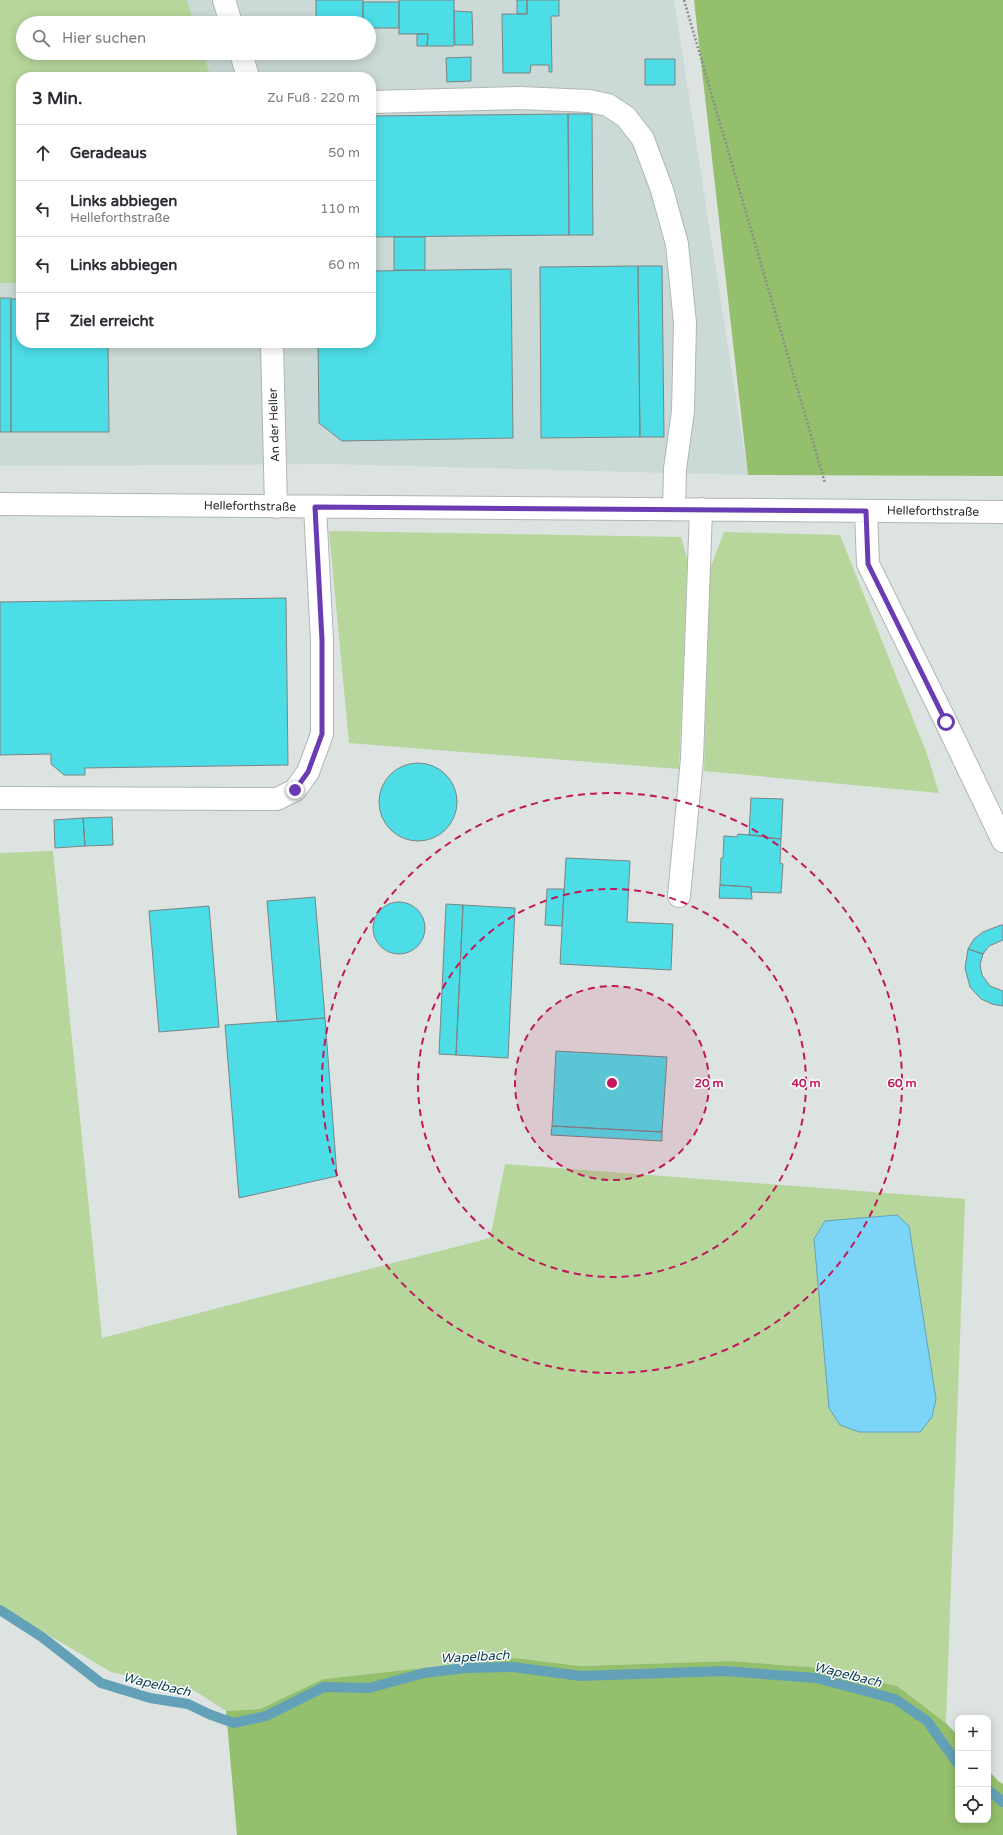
<!DOCTYPE html>
<html lang="de">
<head>
<meta charset="utf-8">
<style>
  :root { --surface:#fff; --page:#f2f2f3; --text:#2b2b33; --muted:#7c7c81; --line:#e1e1e2 }
  body { margin:0; font-family:"Varela Round",sans-serif; background:var(--page); color:var(--text) }
  .controls { position:absolute; right:12px; bottom:12px; display:grid; overflow:hidden; border-radius:8px; box-shadow:0 2px 10px #0003 }
  .controls button { width:36px; height:36px; display:grid; place-items:center; padding:0; border:0; border-bottom:1px solid var(--line); background:var(--surface); color:var(--text); font:20px sans-serif }
  .stop { position:absolute; width:12px; height:12px; margin:-9px; border:3px solid #693cb4; border-radius:50%; background:#fff }
  .stop.end { background:#693cb4; border-color:#fff; box-shadow:0 1px 4px #0008 }
  .list { margin:0; padding:0; list-style:none }
  h2 { display:flex; justify-content:space-between; align-items:center; height:52px; margin:0; padding:0 16px; font-size:17px }
  h2 small { font-size:13px; font-weight:400; color:var(--muted) }
  .list li { display:grid; grid-template-columns:26px 1fr auto; gap:12px; align-items:center; box-sizing:border-box; height:56px; padding:0 16px; border-top:1px solid var(--line) }
  .list b { display:block; font-size:15px; white-space:nowrap }
  .list p { margin:0; font-size:13px; white-space:nowrap; color:var(--muted) }
  .list em { font-size:13px; font-style:normal; color:var(--muted) }
  .icon { flex:none; width:22px; height:22px; fill:none; stroke:currentColor; stroke-width:2; stroke-linecap:round; stroke-linejoin:round }
  .map { position:relative; flex:none; width:1003px; height:1835px; overflow:hidden }
  .search { position:absolute; background:var(--surface); box-shadow:0 2px 10px #0003; left:16px; top:16px; width:360px; height:44px; display:flex; align-items:center; gap:10px; box-sizing:border-box; padding:0 14px; border-radius:22px; color:var(--muted); font-size:15px }
  .panel { position:absolute; background:var(--surface); box-shadow:0 2px 10px #0003; left:16px; top:72px; width:360px; height:276px; border-radius:16px }
  .map>svg:first-child { display:block }
  .built { fill:#cbdad6 }
  .green { fill:#b6d69b }
  .forest { fill:#94bf6c }
  .water { fill:#7cd4f6; stroke:#63a1b9 }
  .lines { fill:none; stroke-linecap:round; stroke-linejoin:round }
  .stream { stroke:#63a1b9; stroke-width:10 }
  .building { fill:#4ddde7; stroke:#7d8383 }
  .minor-casing { stroke:#b0b6b4; stroke-width:24 }
  .path { stroke:#8a8e8d; stroke-width:2.5; stroke-dasharray:2 2; stroke-linecap:butt }
  .minor { stroke:#fff; stroke-width:22 }
  .route { stroke:#693cb4; stroke-width:5 }
  .ring { fill:none; stroke:#c2185b; stroke-width:2; stroke-dasharray:7 5 }
  .labels { text-anchor:middle; stroke-width:3; stroke-linejoin:round; paint-order:stroke }
  .street-label { font-size:12px; fill:#292b2a; stroke:#fff }
  .water-label { font-size:13px; font-style:italic; fill:#093f50; stroke:#fff }
  .centre { fill:#c2185b; stroke:#fff; stroke-width:2 }
  .ring-label { font-size:12px; text-anchor:middle; font-weight:bold; fill:#c2185b; stroke:#fff; stroke-width:3; stroke-linejoin:round; paint-order:stroke }
</style>
</head>
<body>
<div class="map">
<svg width="1003" height="1835" viewBox="0 0 1003 1835">
  <rect width="100%" height="100%" fill="#dde3e1"/>
  <path class="built" d="M187,0H674L748,475L331,464L0,466V283H21V343H371V77H211L203,53H369V23H194Z"/>
  <path class="green" d="M0,0H187L194,23H23V53H203L211,77H21V283H0Z
    M329,531L681,537L688,562L679,769L349,743Z
    M724,532L840,535L927,754L939,793L704,771L710,569Z
    M53,851L102,1338L490,1238L505,1164L965,1199L946,1723L897,1686L821,1668L731,1661L580,1666L515,1658L323,1679L260,1709L226,1711L195,1691L111,1672L0,1606V853Z"/>
  <path class="forest" d="M694,0H1003V476L748,475Z
    M515,1658L580,1666L731,1661L821,1668L897,1686L946,1723L958,1736V1820H988V1770L998,1781L1003,1784V1835H237L226,1711L260,1709L323,1679Z"/>
  <path class="water" d="M897,1215L909,1226L936,1399L932,1417L920,1432H859L840,1425L829,1408L814,1239L825,1221Z"/>
  <g class="lines">
    <path class="stream" d="M0,1610L42,1637L101,1683L150,1698L188,1704L211,1715L234,1723L266,1716L324,1687L369,1688L424,1673L465,1668L513,1667L581,1676L724,1671L816,1678L895,1699L927,1721L958,1764
      M988,1790L1003,1802"/>
  </g>
  <path class="building" d="M316,0H363V23H316Z
    M399,0H454V46H427L428,34H399Z
    M517,0H527V14H517Z
    M527,0H559V16H551L552,72H549V65H531L530,73H503L502,14H527Z
    M363,2H399V28H369V23H363Z
    M454,11L472,12L473,45H455Z
    M417,34H428L427,46H417Z
    M471,57V81L447,82L446,58Z
    M645,59H675V85H645Z
    M568,114L569,235L371,237V116Z
    M568,114H592L593,235H569Z
    M394,237H425V270H394Z
    M638,266L640,437L541,438L540,267Z
    M638,266H662L664,437H640Z
    M511,269L513,438L342,441L319,423L318,343H371V271Z
    M0,298H11V432H0Z
    M11,299H21V343H108L109,432H11Z
    M286,598L288,765L85,768V775H64L51,764V754L0,755V602Z
    M379 802a39 39 0 1 1 78 0a39 39 0 1 1-78 0Z
    M751,798L783,799L781,839L749,835Z
    M112,817L113,845L85,846L83,818Z
    M83,818L85,846L55,848L54,820Z
    M738,834L765,836V838L781,839L780,863L783,864L781,893L751,892V887L720,885L721,858H723L724,836L737,837Z
    M566,858L630,861L627,922L673,924L671,970L560,964Z
    M720,885L751,887L752,899L719,898Z
    M547,889H564L562,926L545,925Z
    M315,897L325,1018L277,1022L267,901Z
    M373 928a26 26 0 1 1 52 0a26 26 0 1 1-52 0Z
    M446,904L463,905L456,1055L439,1054Z
    M463,905L515,908L508,1058L456,1055Z
    M209,906L219,1027L159,1032L149,911Z
    M1001,925H1003V940L989,946L983,954L968,949L974,939L983,932Z
    M968,949L983,954L980,965L982,975L990,986L1003,991V1006L992,1004L981,999L970,987L965,968Z
    M325,1018L337,1176L239,1198L225,1025Z
    M556,1051L667,1057L662,1132L552,1126Z
    M552,1126L662,1132V1141L551,1135Z"/>
  <g class="lines">
    <defs>
      <path id="minor" d="M224,0L231,23
        M241,53L248,77
        M371,102L520,98L589,101L608,105L626,117L643,139L662,190L677,244L685,323L683,411L675,469L674,509
        M272,343L276,507
        M0,504L1003,512
        M866,511L868,564L946,722L1003,841
        M0,798L277,799L295,790L308,772L322,734V640L315,507
        M679,896L692,759L701,509"/>
    </defs>
    <use href="#minor" class="minor-casing"/>
    <path class="path" d="M684,0L825,483"/>
    <use href="#minor" class="minor"/>
  </g>
  <g class="lines">
    <path class="route" d="M295,790L308,772L322,734V640L315,507L866,511L868,564L946,722"/>
  </g>
  <circle cx="612" cy="1083" r="97" fill="#c2185b" fill-opacity=".12"/>
  <g class="ring">
    <circle cx="612" cy="1083" r="97"/>
    <circle cx="612" cy="1083" r="194"/>
    <circle cx="612" cy="1083" r="290"/>
  </g>
  <g class="labels">
    <g class="street-label">
      <text transform="translate(274 425) rotate(-92)" y="4">An der Heller</text>
      <text transform="translate(250 506) rotate(1)" y="4">Helleforthstraße</text>
      <text transform="translate(933 511) rotate(1)" y="4">Helleforthstraße</text>
    </g>
    <g class="water-label">
      <text transform="translate(475 1656) rotate(-3)" y="5">Wapelbach</text>
      <text transform="translate(848 1674) rotate(14)" y="5">Wapelbach</text>
      <text transform="translate(157 1684) rotate(13)" y="5">Wapelbach</text>
    </g>
  </g>
  <circle cx="612" cy="1083" r="6" class="centre"/>
  <g class="ring-label">
    <text x="709" y="1087">20 m</text>
    <text x="806" y="1087">40 m</text>
    <text x="902" y="1087">60 m</text>
  </g>
</svg>
<div class="controls">
<button>+</button>
<button>−</button>
<button><svg class="icon" aria-label="locate" viewBox="0 0 24 24"><circle cx="12" cy="12" r="6"/><path d="M12 2v4M12 18v4M2 12h4M18 12h4"/></svg></button>
</div>
<div class="stop" style="left:946px;top:722px"></div>
<div class="stop end" style="left:295px;top:790px"></div>
<div class="search"><svg class="icon" aria-label="search" viewBox="0 0 24 24"><circle cx="10" cy="10" r="6"/><path d="M15 15l6 6"/></svg>Hier suchen</div>
<section class="panel">
<h2>3 Min.<small>Zu Fuß · 220 m</small></h2>
<ul class="list">
<li><svg class="icon" aria-label="ahead" viewBox="0 0 24 24"><path d="M12 20V5M6 11l6-6 6 6"/></svg><div><b>Geradeaus</b></div><em>50 m</em></li>
<li><svg class="icon" aria-label="left" viewBox="0 0 24 24"><path d="M17 20v-9H6M10 6l-5 5 5 5"/></svg><div><b>Links abbiegen</b><p>Helleforthstraße</p></div><em>110 m</em></li>
<li><svg class="icon" aria-label="left" viewBox="0 0 24 24"><path d="M17 20v-9H6M10 6l-5 5 5 5"/></svg><div><b>Links abbiegen</b></div><em>60 m</em></li>
<li><svg class="icon" aria-label="arrive" viewBox="0 0 24 24"><path d="M6 21V4h12l-3 4 3 4H6"/></svg><div><b>Ziel erreicht</b></div></li>
</ul>
</section>
</div>
</body>
</html>
